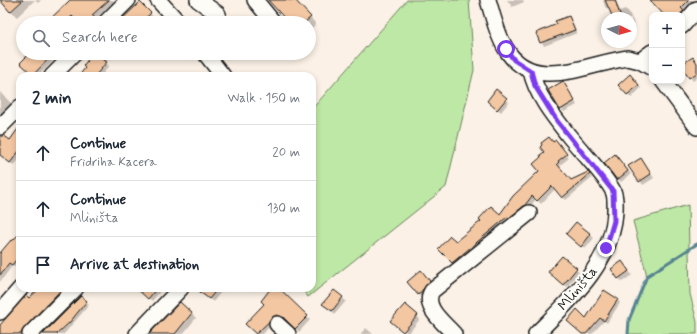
<!DOCTYPE html>
<html lang="en">
<head>
<meta charset="utf-8">
<style>
  :root { --surface:#fff; --page:#f6f6f7; --text:#1f2937; --muted:#747a83; --line:#e0e1e3 }
  body { margin:0; font-family:Mynerve,sans-serif; background:var(--page); color:var(--text) }
  .controls { position:absolute; right:12px; top:12px; display:grid; overflow:hidden; border-radius:8px; box-shadow:0 2px 6px #0003 }
  .controls button { width:36px; height:36px; display:grid; place-items:center; padding:0; border:0; border-bottom:1px solid var(--line); background:var(--surface); color:var(--text); font:20px sans-serif }
  .compass { position:absolute; left:601px; top:12px; width:36px; height:36px; border-radius:50%; background:var(--surface); box-shadow:0 2px 6px #0003; rotate:95deg }
  .stop { position:absolute; width:12px; height:12px; margin:-9px; border:3px solid #7c3aed; border-radius:50%; background:#fff }
  .stop.end { background:#7c3aed; border-color:#fff; box-shadow:0 1px 4px #0008 }
  .list { margin:0; padding:0; list-style:none }
  h2 { display:flex; justify-content:space-between; align-items:center; height:52px; margin:0; padding:0 16px; font-size:17px }
  h2 small { font-size:13px; font-weight:400; color:var(--muted) }
  .list li { display:grid; grid-template-columns:26px 1fr auto; gap:12px; align-items:center; box-sizing:border-box; height:56px; padding:0 16px; border-top:1px solid var(--line) }
  .list b { display:block; font-size:15px; white-space:nowrap }
  .list p { margin:0; font-size:13px; white-space:nowrap; color:var(--muted) }
  .list em { font-size:13px; font-style:normal; color:var(--muted) }
  .icon { flex:none; width:22px; height:22px; fill:none; stroke:currentColor; stroke-width:2; stroke-linecap:round; stroke-linejoin:round }
  .map { position:relative; flex:none; width:697px; height:334px; overflow:hidden }
  .search { position:absolute; background:var(--surface); box-shadow:0 2px 6px #0003; left:16px; top:16px; width:300px; height:44px; display:flex; align-items:center; gap:10px; box-sizing:border-box; padding:0 14px; border-radius:22px; color:var(--muted); font-size:15px }
  .panel { position:absolute; background:var(--surface); box-shadow:0 2px 6px #0003; left:16px; top:72px; width:300px; height:220px; border-radius:12px }
  .map>svg:first-child { display:block }
  .green { fill:#bee8a5; stroke:#6d8260 }
  .shadow { fill:#0003 }
  .lines { fill:none; stroke-linecap:round; stroke-linejoin:round }
  .stream { stroke:#578490; stroke-width:3 }
  .building { fill:#f3c7a2; stroke:#1c1c1c }
  .minor-casing { stroke:#1c1c1c; stroke-width:18 }
  .minor { stroke:#fdfcf7; stroke-width:15 }
  .route { stroke:#7c3aed; stroke-width:5 }
  .labels { text-anchor:middle; stroke-width:4; stroke-linejoin:round; paint-order:stroke }
  .street-label { font-size:14px; fill:#1c1c1c; stroke:#fdfcf7 }
</style>
</head>
<body>
<div class="map">
<svg width="697" height="334" viewBox="0 0 697 334">
  <rect width="100%" height="100%" fill="#fbf1e6"/>
  <filter id="ink" filterUnits="userSpaceOnUse"><feTurbulence type="fractalNoise" baseFrequency=".025" numOctaves="2"/><feDisplacementMap in="SourceGraphic" scale="8" xChannelSelector="R" yChannelSelector="G"/><feConvolveMatrix kernelMatrix="1 2 1 2 8 2 1 2 1" color-interpolation-filters="sRGB"/></filter>
  <g filter="url(#ink)">
    <path class="green" d="M407,0H469L474,70L446,187L308,297L301,288H312V109Z
      M688,205L690,294L697,322V334H628L629,320L647,276L633,221Z"/>
    <path class="shadow" d="M1,0H41L38,3L35,0L17,17Z
      M73,0H113L114,2L95,19L97,22L96,23H80L76,18L72,23H48Z
      M269,0H295L316,24L309,31V23H290Z
      M507,0H523L524,2L512,7Z
      M603,0H616L620,11L625,9L629,12L636,29L631,31V18H614L610,10L605,7Z
      M653,0H695L684,12L686,14L682,15H665Z
      M140,3L153,17L147,23H125Z
      M569,17L572,21L577,33L544,46L537,34L558,25Z
      M32,53H61L62,55L54,60L38,76H35L22,63Z
      M95,53H115L105,62L109,66L101,76H80Z
      M693,58L697,62V78L693,81L682,65Z
      M633,79L641,88L631,98L619,85Z
      M563,82L577,105L564,112L561,109Z
      M0,92L12,104L1,115L0,114Z
      M506,99L509,102L501,112L491,104Z
      M20,128V158L14,166L0,155V141L10,142Z
      M553,143L559,145L569,158L560,165L561,166L559,168L571,181L588,173L592,178L566,200L555,189L541,204L536,199L528,209L456,266L439,249L456,242L500,215L540,171L543,157Z
      M619,159L631,174L621,182L618,179Z
      M641,159L654,178L643,185L630,166Z
      M576,223L594,238L585,249L571,237Z
      M20,234V262L15,267L13,265L0,282V255Z
      M562,257L579,272L567,287L553,275Z
      M625,266L632,275L622,282L612,269Z
      M424,275L433,285L421,297L418,294Z
      M42,288H69L26,334H0V327Z
      M137,288H163L152,301Z
      M196,288H224L213,302Z
      M273,288H277L310,320L299,332L288,320L280,317L274,321L263,334H257L247,324L266,304Z
      M334,291L346,301L335,314L327,307Z
      M617,299L620,303L607,323L604,321L592,334H583L587,319Z
      M86,302L89,305L64,334H44Z
      M405,305L420,319L408,334L395,324Z
      M191,313L196,318L183,334H151Z
      M366,328L373,334H360Z"/>
    <g class="lines">
      <path class="stream" d="M628,334L629,320L647,276L697,244"/>
    </g>
    <path class="building" d="M0,0H23L10,12Z
      M70,0H109L92,15L95,18L89,23H79L72,16L65,23H46Z
      M268,0H295L311,17L304,23H289Z
      M605,0H615L621,18H613Z
      M650,0H689L681,8L684,11L679,15H664Z
      M140,2L151,13L140,23H118Z
      M569,16L575,30L540,43L536,33L557,24L555,21Z
      M30,53H54L33,75L20,63Z
      M93,53H108L102,59L107,62L95,76H79L85,68L83,66Z
      M693,57L697,63V73L689,78L682,68V64Z
      M630,74L639,85L627,95L618,85Z
      M563,81L575,101L560,110L548,90Z
      M496,89L507,98L497,110L487,101Z
      M20,126V150L10,163L0,155V139L3,135L10,140Z
      M549,137L553,142L556,140L567,154L558,161L559,162L557,164L571,180L588,172L590,174L562,198L552,186L537,201L532,196L525,205L509,218L507,217L452,263L438,249L450,236L456,241L481,221L479,219L491,206L500,214L513,196L539,171L533,164L541,157L540,155L544,152L540,147L542,145L541,143Z
      M615,154L628,171L617,180L604,163Z
      M641,158L651,174L639,182L628,166Z
      M576,222L591,234L581,247L566,234Z
      M20,233V255L12,265L9,263L0,275V253L11,240L12,241Z
      M562,256L577,268L563,285L548,272Z
      M622,261L629,271L618,279L611,269Z
      M421,270L430,281L418,295L407,282Z
      M40,288H63L24,328L21,334H0V325L26,295L29,298Z
      M136,288H157L148,299Z
      M195,288H218L209,299Z
      M271,288H279L308,316L295,329L283,317L276,315L256,334L245,324L264,304L261,301Z
      M334,290L343,297L332,311L322,304Z
      M604,290L618,299L604,321L600,318L586,334H582L567,321L577,309L586,318Z
      M81,296L87,301L70,322L57,334H43Z
      M180,302L192,313L175,334H149Z
      M405,304L418,315L403,332L390,321Z"/>
    <g class="lines">
      <defs>
        <path id="minor" d="M158,0L179,23
          M198,0L218,14
          M255,0L274,23
          M488,0C493,16 497,35 506,49C533,94 588,63 628,58L640,61L652,68
          M105,23L128,0
          M682,26L697,9
          M205,53L223,76
          M640,61L652,52
          M531,71C536,95 554,117 569,136C580,150 606,176 613,191C616,197 615,205 615,212C613,262 569,301 536,334
          M52,76L75,53
          M663,81L697,127
          M0,127L20,107
          M0,312L21,288
          M277,324L288,334
          M30,334L76,288
          M137,334L181,288
          M454,334C444,323 422,307 432,291L529,213"/>
      </defs>
      <use href="#minor" class="minor-casing"/>
      <use href="#minor" class="minor"/>
    </g>
  </g>
  <g class="lines" filter="url(#ink)">
    <path class="route" d="M506,49L514,60L531,71L535,86L557,121L613,191L614,221L606,248"/>
  </g>
  <g class="labels">
    <g class="street-label">
      <text transform="translate(577 288) rotate(-50)" y="5">Mliništa</text>
    </g>
  </g>
</svg>
<div class="controls">
<button>+</button>
<button>−</button>
</div>
<svg class="compass" viewBox="-18 -18 36 36"><path d="M0-13l5 13h-10z" fill="#e53935"/><path d="M0 13l5-13h-10z" fill="#747a83"/></svg>
<div class="stop" style="left:506px;top:49px"></div>
<div class="stop end" style="left:606px;top:248px"></div>
<div class="search"><svg class="icon" aria-label="search" viewBox="0 0 24 24"><circle cx="10" cy="10" r="6"/><path d="M15 15l6 6"/></svg>Search here</div>
<section class="panel">
<h2>2 min<small>Walk · 150 m</small></h2>
<ul class="list">
<li><svg class="icon" aria-label="ahead" viewBox="0 0 24 24"><path d="M12 20V5M6 11l6-6 6 6"/></svg><div><b>Continue</b><p>Fridriha Kacera</p></div><em>20 m</em></li>
<li><svg class="icon" aria-label="ahead" viewBox="0 0 24 24"><path d="M12 20V5M6 11l6-6 6 6"/></svg><div><b>Continue</b><p>Mliništa</p></div><em>130 m</em></li>
<li><svg class="icon" aria-label="arrive" viewBox="0 0 24 24"><path d="M6 21V4h12l-3 4 3 4H6"/></svg><div><b>Arrive at destination</b></div></li>
</ul>
</section>
</div>
</body>
</html>
